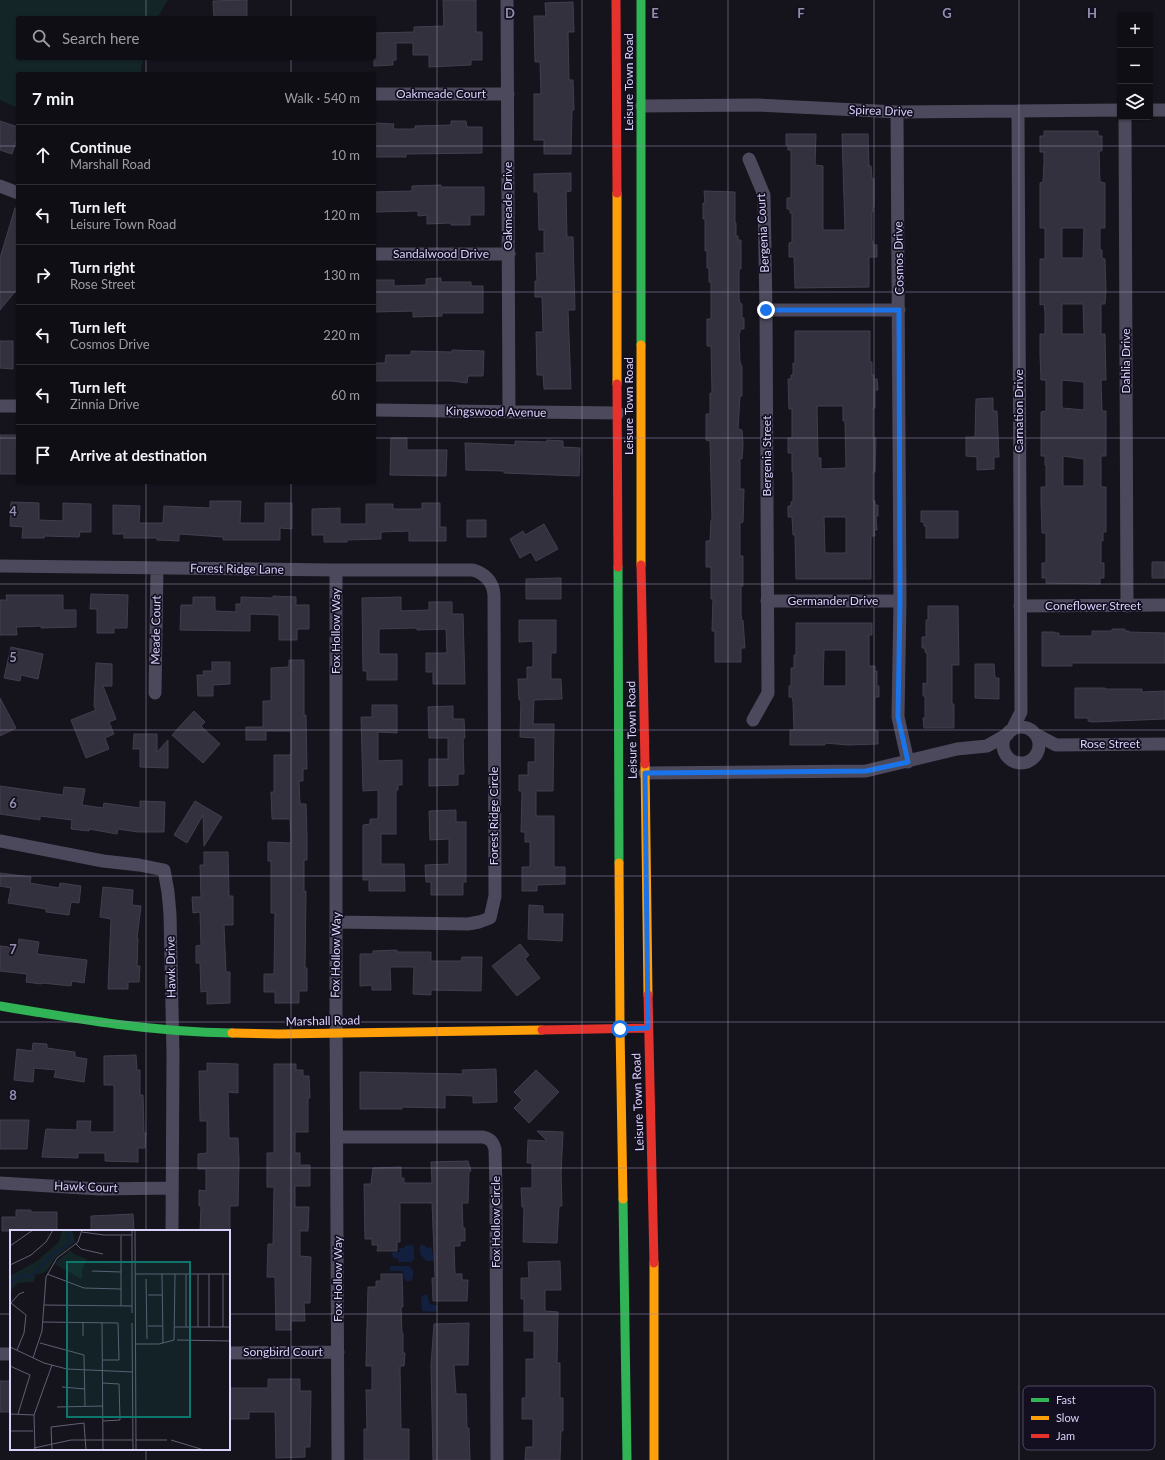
<!DOCTYPE html>
<html lang="en">
<head>
<meta charset="utf-8">
<style>
  :root { --surface:#100e15; --page:#19171e; --text:#f1f3f6; --muted:#9c9ca0; --line:#302e34 }
  body { margin:0; font-family:Lato,sans-serif; background:var(--page); color:var(--text) }
  .controls { position:absolute; right:12px; top:12px; display:grid; overflow:hidden; border-radius:4px; box-shadow:0 1px 3px #0004 }
  .controls button { width:36px; height:36px; display:grid; place-items:center; padding:0; border:0; border-bottom:1px solid var(--line); background:var(--surface); color:var(--text); font:20px sans-serif }
  .stop { position:absolute; width:12px; height:12px; margin:-9px; border:3px solid #1a73e8; border-radius:50%; background:#fff }
  .stop.end { background:#1a73e8; border-color:#fff; box-shadow:0 1px 4px #0008 }
  .list { margin:0; padding:0; list-style:none }
  h2 { display:flex; justify-content:space-between; align-items:center; height:52px; margin:0; padding:0 16px; font-size:17px }
  h2 small { font-size:13px; font-weight:400; color:var(--muted) }
  .list li { display:grid; grid-template-columns:26px 1fr auto; gap:12px; align-items:center; box-sizing:border-box; height:60px; padding:0 16px; border-top:1px solid var(--line) }
  .list b { display:block; font-size:15px; white-space:nowrap }
  .list p { margin:0; font-size:13px; white-space:nowrap; color:var(--muted) }
  .list em { font-size:13px; font-style:normal; color:var(--muted) }
  .icon { flex:none; width:22px; height:22px; fill:none; stroke:currentColor; stroke-width:2; stroke-linecap:round; stroke-linejoin:round }
  .map { position:relative; flex:none; width:1165px; height:1460px; overflow:hidden }
  .search { position:absolute; background:var(--surface); box-shadow:0 1px 3px #0004; left:16px; top:16px; width:360px; height:44px; display:flex; align-items:center; gap:10px; box-sizing:border-box; padding:0 14px; border-radius:4px; color:var(--muted); font-size:15px }
  .panel { position:absolute; background:var(--surface); box-shadow:0 1px 3px #0004; left:16px; top:72px; width:360px; height:412px; border-radius:4px }
  .map>svg:first-child { display:block }
  .green { fill:#132527 }
  .water { fill:#121f3e }
  .building { fill:#34313e; stroke:#433e4f; fill-rule:evenodd }
  .lines { fill:none; stroke-linecap:round; stroke-linejoin:round }
  .street { stroke:#4b495b; stroke-width:13 }
  .fast { stroke:#30b455; stroke-width:9 }
  .slow { stroke:#ff9f0a; stroke-width:9 }
  .jam { stroke:#e5322d; stroke-width:9 }
  .route { stroke:#1a73e8; stroke-width:5 }
  .grid { fill:none; stroke:#958fad; stroke-width:1; stroke-opacity:0.55 }
  .labels { text-anchor:middle; stroke-width:3.5; stroke-linejoin:round; paint-order:stroke }
  .street-label { font-size:12px; fill:#dad2fb; stroke:#130f20 }
  .inset-river { fill:none; stroke:#121f3e; stroke-width:2 }
  .inset-road { fill:none; stroke:#645f75; stroke-width:1 }
  .view { fill:#0f766e; fill-opacity:0.15; stroke:#0f766e; stroke-width:2 }
  .inset-edge { fill:none; stroke:#dad2fb; stroke-width:2 }
  .key { fill:#130f20; stroke:#4f4a62; stroke-width:1 }
  .key-label { font-size:11px; fill:#dad2fb }
  .grid-label { font-size:13px; text-anchor:middle; font-weight:bold; fill:#958fad; stroke:#130f20; stroke-width:3.5; stroke-linejoin:round; paint-order:stroke }
</style>
</head>
<body>
<div class="map">
<svg width="1165" height="1460" viewBox="0 0 1165 1460">
  <rect width="100%" height="100%" fill="#15131c"/>
  <path class="green" d="M0,0H168L157,18H18V58H144L141,68L142,74H18V108L0,100Z"/>
  <path class="water" d="M407,1245H412L414,1248V1259L411,1262H399L398,1259L393,1258L391,1254L393,1252H400L399,1248H404Z
    M421,1245H424L427,1248L431,1247L433,1254L441,1255L440,1261H426L420,1254V1246Z
    M390,1266H409L413,1270V1278L410,1281H406L404,1278L402,1271H390Z
    M427,1294L430,1304L436,1305L438,1307L436,1312L422,1311L421,1296Z"/>
  <path class="building" d="M247,0V18H214L213,1Z
    M443,0H476V32H482V60H471V65L429,67V55H413V43H396V60H393V65L374,66V33L414,32V27L444,26Z
    M573,2L574,32H568L569,80H573L574,110H572L571,154H544V140H534V94H541L540,62H535L534,16H546L545,3Z
    M0,121L18,127V136L12,154L0,150Z
    M451,121H466L467,127H482V153L406,154V157H374V123L394,124L393,129H415V126L451,125Z
    M1044,131H1098V136H1102V151H1099L1100,182L1105,183V228H1100V250H1102V258L1105,259L1106,290L1105,304H1101V334H1105L1106,380H1101L1102,411H1106V456H1101V487H1106V532H1103V541H1101V563H1104V578H1100V584L1046,583V578H1042V563H1046V533H1042L1041,502V487H1046V465H1045V456H1041V412L1046,411V380H1041L1040,355V334H1045V312L1044,304L1040,305V259H1045V228H1040V183L1043,182L1044,163V152H1040V136H1044ZM1062,228H1084L1083,258H1062ZM1062,304H1083L1084,334H1062ZM1062,380L1084,382V410L1062,408ZM1063,456L1084,459V486H1063Z
    M786,134H816L815,165L823,166V230H845L842,134H868L869,166H871L872,179H874V207H873V212H872V241H873V245H877V257H869V287L795,288L794,257H789V243L792,242V213H790V209H787V198H791V150H788V145H786Z
    M571,173V191L566,192L567,237H573L575,310H568L571,389H544L543,375H537L536,332H543L542,297H535V281H537L536,253H544V230H539L538,192H534V174Z
    M441,185V187H484V215H470V225H451V223L427,224V215L418,216V211L375,212L374,192L412,191V186Z
    M704,191L735,192V223H736V236H738V240H741V269H739V299L740,303L742,304V318H744V329H740V333H739L740,362L742,367V396H740L738,429L742,430L743,445L742,459L740,458V489H744L743,522L740,523V556H743V586H741V615L742,621L743,620L745,648H741V662H715V631H712L713,599H711V567H706V541H710L711,520H712L710,441L706,440V414H710V393H712L711,346H707V319H711V282H709V268H707V251H705V219H703V203H705Z
    M15,208H18V288L0,310V258Z
    M441,278V282H471V286H483V313H442V316L413,317V311L375,312V280H394V286L426,285V279Z
    M795,331H870V362H872V375H874V379H877L878,390H875V408H873V438H876L875,472H873V501H875V505H878V516H876L877,530H874L875,536H871V579H796L795,535H793L792,517H788V506H791V502L793,501V472H792V453H788V438H792V409H789L788,379H791V375H793V363H795ZM817,406H843V421H845L846,468L821,469V458H818ZM824,517H846V553H825Z
    M0,341H13V369L0,368Z
    M452,350L484,351L483,376H468L467,383L452,381H374V363H385L386,355H411V351L452,352Z
    M993,398V411H997L999,457H994V469L977,470V457L966,456V437H974L975,436L976,399Z
    M0,435H16V447H18V474H0Z
    M391,438H407V450H447L446,476L390,475Z
    M547,440L563,441V447L580,448L579,476L504,473V471L466,470L465,443L515,445V441L547,442Z
    M210,501H241L240,523H265V503H292V529L280,528V540H223V537L179,534V541L157,540V538H124V534H113V505L140,506L139,523H163L164,506L210,508Z
    M11,502L39,503V520L63,521V503L91,504V532H80L79,537L45,536L44,538H22L23,527L10,526Z
    M422,503H440V527H446V541H409V531L381,532V539L347,540V542H324V535H312V509L340,508V524H366V504H393V509H422Z
    M921,511H958V538H926V526H924V522H921Z
    M467,520H486V537H467Z
    M544,524L558,549L536,561L531,552L520,558L510,539L523,531L525,535Z
    M1152,562H1165V578H1152Z
    M561,578V599H526V579Z
    M91,594L128,595L127,628H114V633H97V609H90Z
    M6,595H63V610H76V627L41,628V626L16,627L17,635H0V600H7Z
    M273,596L296,597V605H309V629H297V640H279V615L250,614V631L180,630L181,605H193V597H215V611L236,612V604H241V597L273,598Z
    M401,597V611L429,610V602H452V614H463L465,684H433V672H426V653H447L446,629L417,630V628L379,629V654H397V680H367V671H363L362,598Z
    M928,606H958L959,665H952V704H954V728H924L923,718H925V696H923V683L927,684V653L925,652V648H922V637H926V620H928Z
    M519,620H556V653H551V679H561L562,699L534,700L533,724H554L553,791H536V816H554V867H565V884L537,885V891H522V867H530V842H525V832H521L522,791H519V775H528V762H535V738L520,737L521,700H519L518,679H527V667H533V641L519,642Z
    M796,623H872V635H869V666H875V671H877V686H879V697H875V731H878V744L848,745L825,743V745H790V730H794L793,701L792,697H789V686H791V668H794V655H796ZM824,650H846V686H823Z
    M1112,629H1125V631H1129V632L1165,633V663H1072V666H1042V632H1055V633H1059V636H1092V631H1112Z
    M11,647L43,654L38,679L21,675L20,681L4,678Z
    M289,660H304V715H306L307,769H303V781H299L300,804H306L307,837V860H304V891H306L305,968H307V991H299V1003H275V992H264V974H274L275,913H271V861H268V842L291,843L290,819H272L271,792H274V755H291V731H266V740H246V727H263V701H271V668L289,667Z
    M212,662H230V684L213,685V696H198L197,675H204L203,671H212Z
    M96,663L112,664V686H103L116,719L109,722L114,734L105,738L109,749L86,758L71,720L96,710L94,706Z
    M975,664H994L995,678H999V699L975,698Z
    M1075,688H1105V689H1142V692L1165,691V719L1092,722L1088,721V718H1075Z
    M0,698L16,728L0,736Z
    M372,705H397V733L378,732V761L402,760V785H398V790H396V834H381V864H404L405,891H369V880H363V825L370,824V819H378V790L363,791L361,717H372Z
    M453,706V719H464L465,738H463L464,774H458V785L429,786V759H448V738H429L428,707Z
    M194,711L205,722L201,726L220,744L203,763L172,735Z
    M134,734H157V752L168,740V768L140,767V749H133Z
    M0,786L63,795L64,787L85,789L82,805L103,808L104,803L140,808V801L165,802L164,832H138L118,829L117,834L89,829V831L71,829L72,820L40,816V820L0,814Z
    M195,801L222,817L204,846L203,815L187,843L174,835Z
    M456,810V822H466V882H463V895H431V882H426L425,865L449,864V839L430,840L429,811Z
    M204,852H228L229,896H233V925H224L226,972H230V1003L207,1004V991L201,992L200,963H196V946L201,945L200,912L193,913L192,897H201L200,865H204Z
    M0,873L31,877L30,883L59,888L60,883L81,886L79,903L71,902L69,915L46,912V909L8,903L11,888L0,886Z
    M103,887L133,890L132,905L141,906L137,938H138L137,966H140L139,982H128V989H108L111,919L100,917Z
    M529,905L543,906V914H563L562,941L528,939Z
    M19,939L39,942L37,954L87,960L84,983L72,981L71,986L42,983L41,984L26,982L27,974L0,971V946L17,948Z
    M520,944L529,955L525,959L540,978L517,996L492,966Z
    M397,950V952H431V961H461L462,957H482L481,991L431,990V995L413,994L414,967H390L391,990H372V985L360,986V954H373V951Z
    M33,1043L47,1044V1048L75,1052V1057L87,1059L84,1082L54,1077L56,1070L34,1068L33,1082L14,1080L17,1049L32,1051Z
    M136,1055L137,1070H140V1095H143L144,1133H146L145,1148H138V1162L105,1161V1153H78V1158L42,1157L46,1129L77,1130V1121H91L90,1132H114V1085H104V1056Z
    M207,1063L238,1064V1093L228,1092L229,1138H238L239,1160L238,1206H230V1231H200L201,1206H199V1190L206,1191V1169H198V1154L207,1153V1121H200L199,1071H207Z
    M274,1064H296V1070H303V1076H309L310,1098H308V1132H295V1153H300V1165H310V1186H295V1207H309L308,1231H300V1256L311,1257L310,1303H304L305,1321H291V1330H276L275,1277H267L268,1244H273L274,1187H267V1153H274Z
    M496,1069L497,1102L473,1103V1096L445,1095V1108L402,1107V1109H360V1072L463,1074L462,1070Z
    M536,1070L559,1092L529,1123L514,1108L522,1100L514,1092Z
    M0,1120H29L27,1149H0Z
    M537,1131L563,1132L561,1174L562,1206H559L557,1243L523,1242L524,1207H522L521,1188H532V1163H527L528,1140L547,1141Z
    M468,1161L471,1171L469,1172L468,1203H462L463,1228H465V1241H460V1246H454L455,1274H462V1280H468L467,1301H433L432,1278H435L432,1203H400V1242H397V1251H377L378,1245H372V1239H365L364,1184H371L373,1168L401,1167V1178H404V1183H432L431,1162Z
    M16,1210H31V1212H57V1231H2V1217H16Z
    M133,1214L134,1231H91V1216Z
    M560,1261L561,1290H545V1311L558,1312L557,1363H560V1398H563V1431H561L560,1460H525L526,1447H533V1419H522V1398H526V1359H534V1331H524V1299H521V1278H529L528,1262Z
    M381,1274H402L403,1307H401L402,1333H403V1353H405L404,1366H400L401,1429H409V1460H364V1429H367L366,1390H372V1366H366L368,1287H376V1281H381Z
    M469,1323L468,1365H454L456,1394H466L467,1428H469L470,1460H433L431,1365L434,1324Z
    M268,1379H300V1391H311L310,1447H305V1457L276,1458L275,1412H249V1419H229V1388H268Z
    M0,1381H11V1412H0Z"/>
  <g class="lines">
    <path class="street" d="M507,0L509,412
      M374,94H508
      M642,106L757,105L897,112L1120,110
      M1150,110H1165
      M897,112L900,601L898,717L908,762
      M1125,117L1127,606
      M749,159L764,195L766,310L768,693L753,720
      M0,186L18,193
      M374,254H509
      M766,310H899
      M0,406H18
      M374,410L618,413
      M0,566L336,570H473C486,574 493,582 494,595L495,896L490,918L479,922L468,924L337,922
      M336,570V1013L338,1460
      M767,601H900
      M1020,606L1165,605
      M155,693L157,568
      M1003 745a18 18 0 1 1 36 0a18 18 0 1 1-36 0Z
      M1012,730L1021,712L1018,111
      M1035,734L1056,745L1165,744
      M645,773L866,771L957,749L987,746L1008,734
      M0,841L103,861L139,865L164,870L168,892L170,914L173,1054L172,1231
      M337,1137H483C491,1139 493,1142 495,1149L496,1191L497,1460
      M0,1183L100,1189L172,1188
      M229,1353L338,1352
      M0,1354H11"/>
    <path class="fast" d="M641,0V345
      M618,567L619,863
      M0,1006C77,1019 153,1032 232,1033
      M623,1199L627,1460"/>
    <path class="slow" d="M617,193V384
      M641,565V345
      M645,764L648,995
      M619,863L620,1029L623,1199
      M232,1033L279,1034L542,1030
      M654,1460V1263"/>
    <path class="jam" d="M616,0L617,193
      M617,384L618,567
      M641,565L645,764
      M648,995L654,1263
      M542,1030L648,1028"/>
  </g>
  <g class="lines">
    <path class="route" d="M620,1029L648,1028L645,773L866,771L908,762L898,717L900,601L899,310H766"/>
  </g>
  <path class="grid" d="M146,0V18M291,0V18M437,0V1460M582,0V1460M728,0V1460M874,0V1460M1019,0V1460M146,58V74M291,58V74M0,146H18M374,146H1165M0,292H18M374,292H1165M0,438H18M374,438H1165M146,482V1231M291,482V1460M0,584H1165M0,730H1165M0,876H1165M0,1022H1165M0,1168H1165M0,1314H11M229,1314H1165M146,1449V1460"/>
  <g class="labels">
    <g class="street-label">
      <text transform="translate(629 82) rotate(-90)" y="4">Leisure Town Road</text>
      <text x="441" y="98">Oakmeade Court</text>
      <text transform="translate(881 111) rotate(2)" y="4">Spirea Drive</text>
      <text transform="translate(508 206) rotate(-90)" y="4">Oakmeade Drive</text>
      <text transform="translate(763 233) rotate(-93)" y="4">Bergenia Court</text>
      <text x="441" y="258">Sandalwood Drive</text>
      <text transform="translate(899 258) rotate(-91)" y="4">Cosmos Drive</text>
      <text transform="translate(1126 361) rotate(-90)" y="4">Dahlia Drive</text>
      <text transform="translate(629 406) rotate(-90)" y="4">Leisure Town Road</text>
      <text transform="translate(1019 411) rotate(-90)" y="4">Carnation Drive</text>
      <text transform="translate(496 412) rotate(1)" y="4">Kingswood Avenue</text>
      <text transform="translate(767 456) rotate(-90)" y="4">Bergenia Street</text>
      <text transform="translate(237 569) rotate(1)" y="4">Forest Ridge Lane</text>
      <text x="833" y="605">Germander Drive</text>
      <text x="1093" y="610">Coneflower Street</text>
      <text transform="translate(156 630) rotate(-89)" y="4">Meade Court</text>
      <text transform="translate(336 631) rotate(-90)" y="4">Fox Hollow Way</text>
      <text transform="translate(632 730) rotate(-91)" y="4">Leisure Town Road</text>
      <text x="1110" y="748">Rose Street</text>
      <text transform="translate(494 816) rotate(-90)" y="4">Forest Ridge Circle</text>
      <text transform="translate(336 955) rotate(-89)" y="4">Fox Hollow Way</text>
      <text transform="translate(171 967) rotate(-91)" y="4">Hawk Drive</text>
      <text transform="translate(323 1021) rotate(-1)" y="4">Marshall Road</text>
      <text transform="translate(638 1102) rotate(-92)" y="4">Leisure Town Road</text>
      <text transform="translate(86 1187) rotate(2)" y="4">Hawk Court</text>
      <text transform="translate(496 1222) rotate(-90)" y="4">Fox Hollow Circle</text>
      <text transform="translate(338 1279) rotate(-90)" y="4">Fox Hollow Way</text>
      <text x="283" y="1356">Songbird Court</text>
    </g>
  </g>
  <g transform="translate(10 1230)">
    <rect width="220" height="220" fill="#15131c"/>
    <path d="M52,0H62L65,12L45,28L36,42L25,45L24,52L8,53L0,61V46L27,31L49,12ZM60,20L64,24L77,29L72,40V49L44,34Z" fill="#132527"/>
    <path class="inset-river" d="M0,53L10,46H21L44,23L57,15L60,11L58,0"/>
    <path class="inset-road" d="M122,0V83M125,0L126,220M72,2L94,5H122M111,6V76M66,14L71,19L93,24M0,16L23,0M0,35L21,25L36,12L43,0M82,41L111,42M37,44L74,58L111,59M125,44H220M152,44L153,113M176,44V97M188,44V97M199,44V97M213,44V97M136,49L137,109M138,65H152M1,73L16,85L14,103L7,120M0,74L9,64L14,62M34,75L122,76M33,92L108,93L109,130H93M92,93L93,220M122,93L123,220M138,96H152M165,97H220M73,106V93M164,110L165,44M167,110L220,111M30,113L74,125L75,176M125,114H149L164,110M0,117L34,133L57,139L123,142M23,128L32,101L36,47L47,28L68,12L72,0M0,136L20,145L8,184M93,153L109,154L110,190L93,191M52,157L75,159M47,177L93,176M0,184L24,185M0,201H23M126,210H157M161,210L194,220M24,218L61,210H123M25,220L24,185L42,135M42,220L41,197L74,193L76,220"/>
    <path class="view" d="M57,32H180V187H57Z"/>
    <rect width="220" height="220" class="inset-edge"/>
  </g>
  <rect x="1023" y="1386" width="132" height="64" rx="6" class="key"/>
  <rect x="1031" y="1398" width="18" height="4" fill="#30b455"/>
  <rect x="1031" y="1416" width="18" height="4" fill="#ff9f0a"/>
  <rect x="1031" y="1434" width="18" height="4" fill="#e5322d"/>
  <g class="key-label">
    <text x="1056" y="1404">Fast</text>
    <text x="1056" y="1422">Slow</text>
    <text x="1056" y="1440">Jam</text>
  </g>
  <g class="grid-label">
    <text x="510" y="18">D</text>
    <text x="655" y="18">E</text>
    <text x="801" y="18">F</text>
    <text x="947" y="18">G</text>
    <text x="1092" y="18">H</text>
    <text x="13" y="516">4</text>
    <text x="13" y="662">5</text>
    <text x="13" y="808">6</text>
    <text x="13" y="954">7</text>
    <text x="13" y="1100">8</text>
  </g>
</svg>
<div class="controls">
<button>+</button>
<button>−</button>
<button><svg class="icon" aria-label="layers" viewBox="0 0 24 24"><path d="M12 4l9 5-9 5-9-5zM3 14l9 5 9-5"/></svg></button>
</div>
<div class="stop" style="left:620px;top:1029px"></div>
<div class="stop end" style="left:766px;top:310px"></div>
<div class="search"><svg class="icon" aria-label="search" viewBox="0 0 24 24"><circle cx="10" cy="10" r="6"/><path d="M15 15l6 6"/></svg>Search here</div>
<section class="panel">
<h2>7 min<small>Walk · 540 m</small></h2>
<ul class="list">
<li><svg class="icon" aria-label="ahead" viewBox="0 0 24 24"><path d="M12 20V5M6 11l6-6 6 6"/></svg><div><b>Continue</b><p>Marshall Road</p></div><em>10 m</em></li>
<li><svg class="icon" aria-label="left" viewBox="0 0 24 24"><path d="M17 20v-9H6M10 6l-5 5 5 5"/></svg><div><b>Turn left</b><p>Leisure Town Road</p></div><em>120 m</em></li>
<li><svg class="icon" aria-label="right" viewBox="0 0 24 24"><path d="M7 20v-9h11M14 6l5 5-5 5"/></svg><div><b>Turn right</b><p>Rose Street</p></div><em>130 m</em></li>
<li><svg class="icon" aria-label="left" viewBox="0 0 24 24"><path d="M17 20v-9H6M10 6l-5 5 5 5"/></svg><div><b>Turn left</b><p>Cosmos Drive</p></div><em>220 m</em></li>
<li><svg class="icon" aria-label="left" viewBox="0 0 24 24"><path d="M17 20v-9H6M10 6l-5 5 5 5"/></svg><div><b>Turn left</b><p>Zinnia Drive</p></div><em>60 m</em></li>
<li><svg class="icon" aria-label="arrive" viewBox="0 0 24 24"><path d="M6 21V4h12l-3 4 3 4H6"/></svg><div><b>Arrive at destination</b></div></li>
</ul>
</section>
</div>
</body>
</html>
